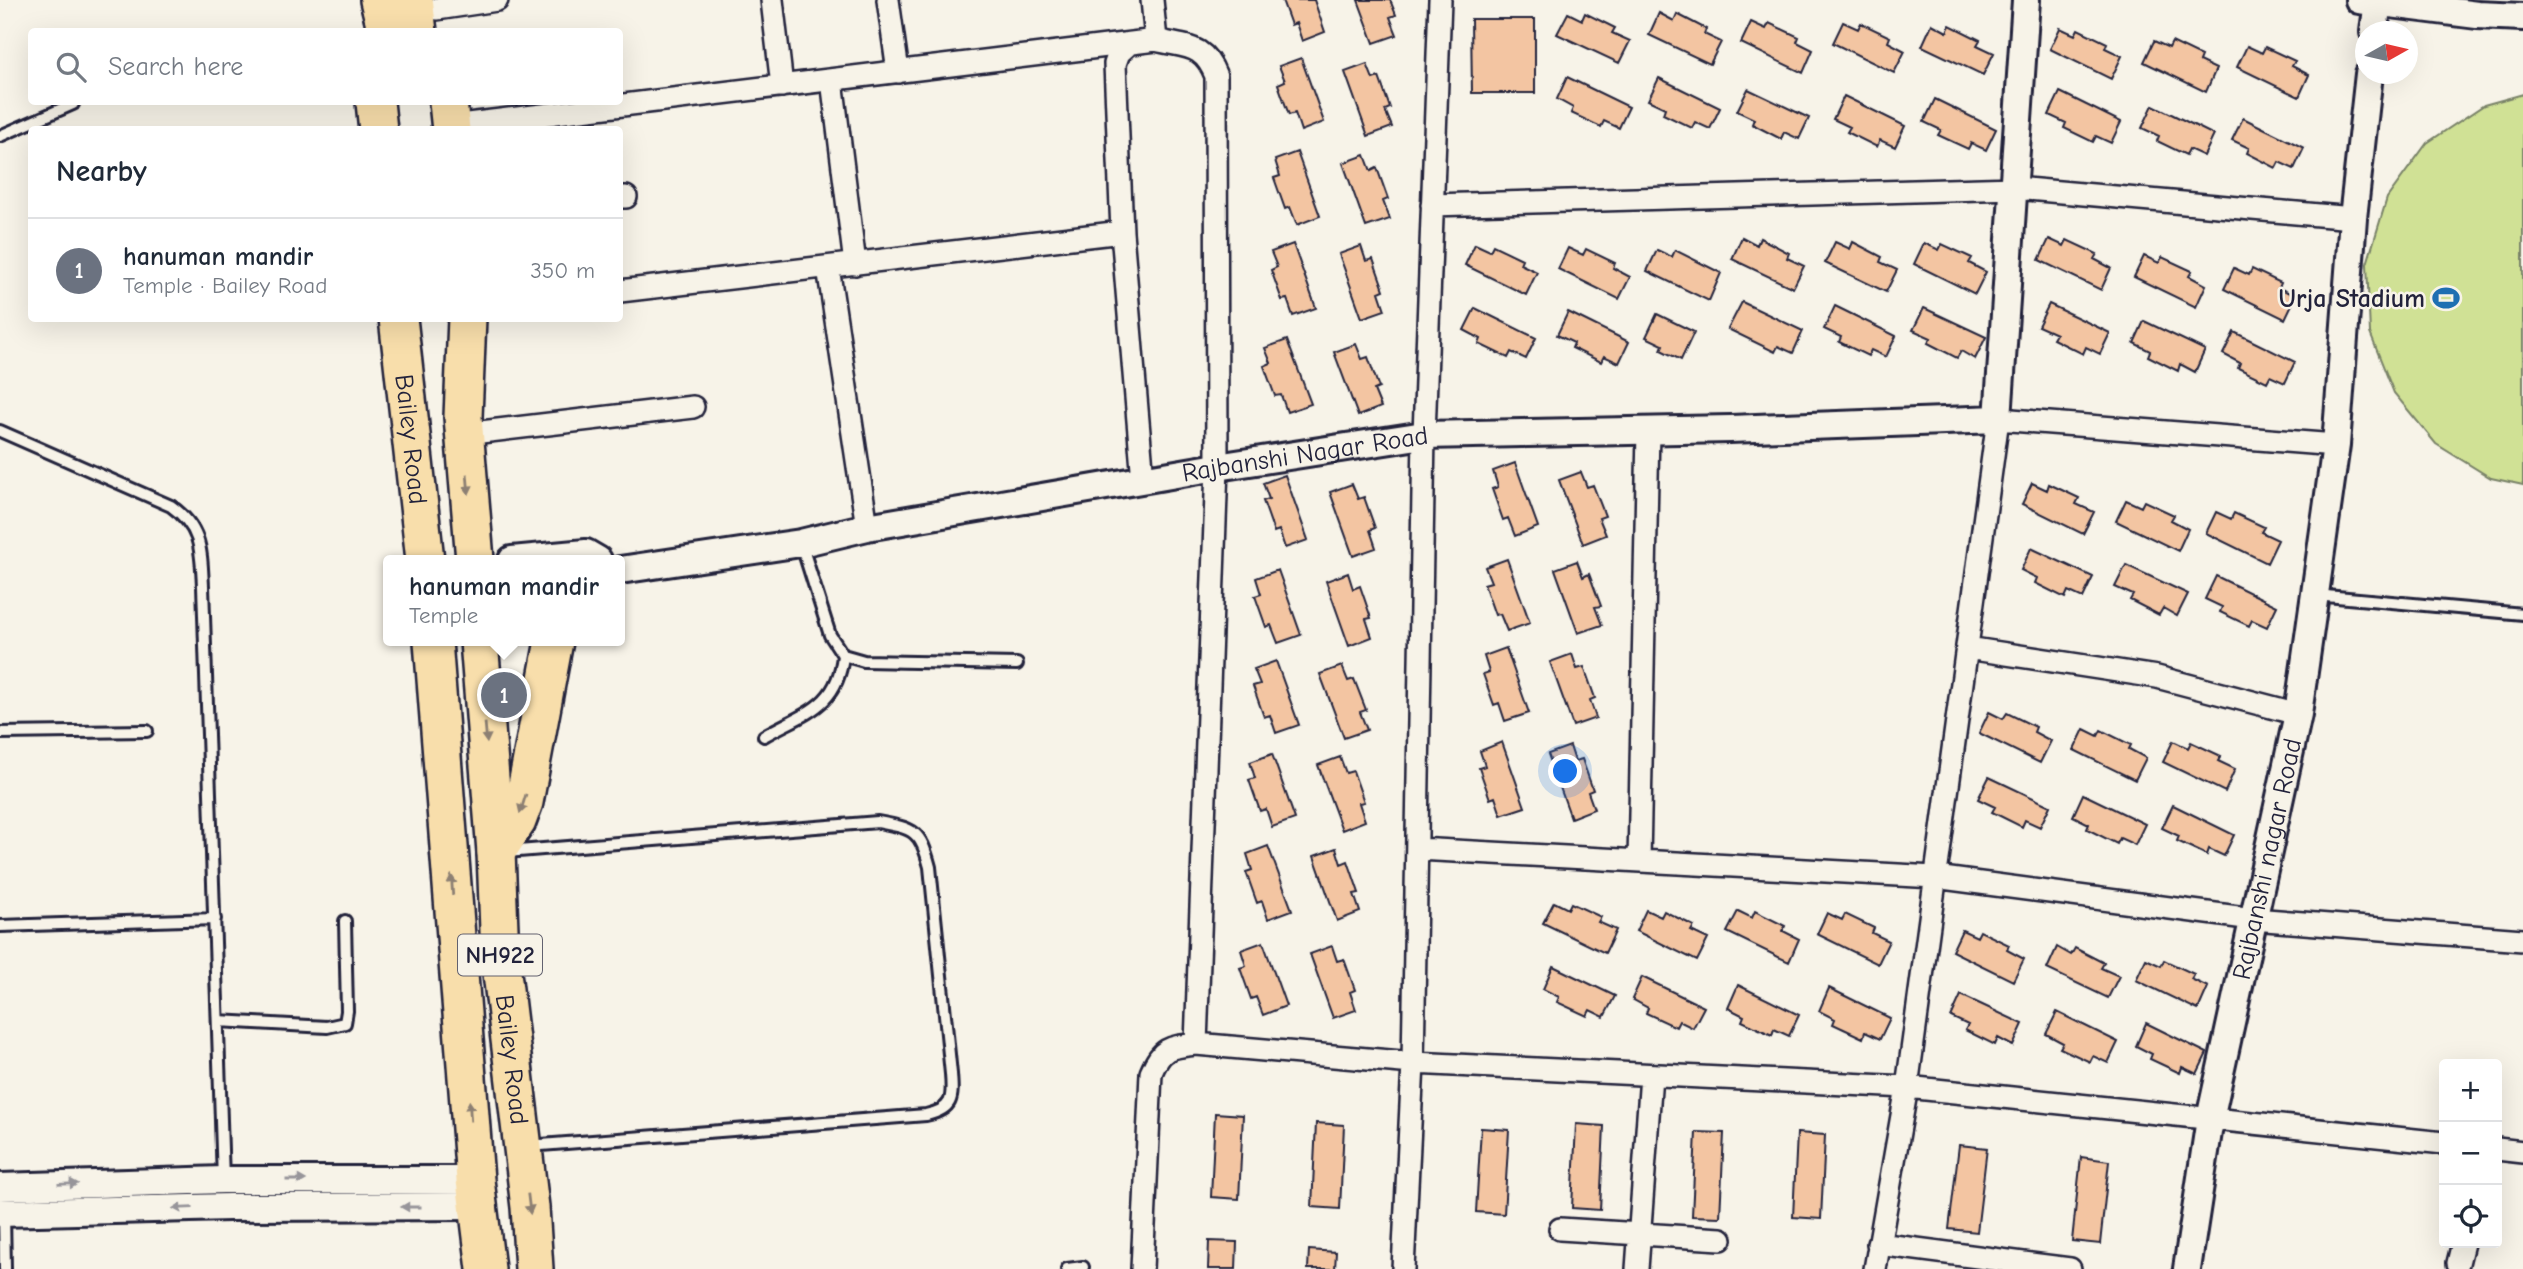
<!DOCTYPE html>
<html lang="en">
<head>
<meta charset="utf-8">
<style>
  :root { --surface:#fff; --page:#f6f6f7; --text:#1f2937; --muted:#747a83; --line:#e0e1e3; --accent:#0b8043 }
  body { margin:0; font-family:"Comic Neue",sans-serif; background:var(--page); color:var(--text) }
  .controls { position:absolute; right:21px; bottom:21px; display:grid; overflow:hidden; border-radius:7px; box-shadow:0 7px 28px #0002 }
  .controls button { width:63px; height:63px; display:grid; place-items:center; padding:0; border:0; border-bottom:2px solid var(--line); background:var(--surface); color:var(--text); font:35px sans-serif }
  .compass { position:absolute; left:2355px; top:21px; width:63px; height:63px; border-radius:50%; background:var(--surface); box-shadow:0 7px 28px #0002; rotate:82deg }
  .you { position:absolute; left:1566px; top:772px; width:24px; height:24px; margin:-18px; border:5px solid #fff; border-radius:50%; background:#1a73e8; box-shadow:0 0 0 10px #1a73e833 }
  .badge { display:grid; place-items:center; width:46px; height:46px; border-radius:50%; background:var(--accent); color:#fff; font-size:23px; font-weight:700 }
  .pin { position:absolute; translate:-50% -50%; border:4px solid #fff; box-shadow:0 2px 7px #0006 }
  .popup { position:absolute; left:383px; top:555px; width:242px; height:91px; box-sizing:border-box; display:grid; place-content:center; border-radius:7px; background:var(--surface); filter:drop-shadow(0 2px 5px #0005); font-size:23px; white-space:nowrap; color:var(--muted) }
  .popup b { font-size:26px; color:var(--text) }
  .popup::after { content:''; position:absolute; left:50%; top:100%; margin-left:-14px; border:14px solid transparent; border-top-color:var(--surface) }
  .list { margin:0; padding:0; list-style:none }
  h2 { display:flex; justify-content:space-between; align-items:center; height:91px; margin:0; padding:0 28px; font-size:30px }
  h2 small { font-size:23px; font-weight:400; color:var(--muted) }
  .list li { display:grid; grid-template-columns:46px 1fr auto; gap:21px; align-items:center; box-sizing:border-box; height:105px; padding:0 28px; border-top:2px solid var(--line) }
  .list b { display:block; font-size:26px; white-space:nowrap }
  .list p { margin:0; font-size:23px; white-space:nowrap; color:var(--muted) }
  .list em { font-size:23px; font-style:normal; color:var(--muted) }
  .icon { flex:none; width:38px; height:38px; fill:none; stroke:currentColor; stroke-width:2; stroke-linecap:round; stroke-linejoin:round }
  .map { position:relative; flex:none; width:2523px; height:1269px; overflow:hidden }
  .search { position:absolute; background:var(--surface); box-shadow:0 7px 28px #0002; left:28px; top:28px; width:595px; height:77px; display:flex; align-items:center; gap:18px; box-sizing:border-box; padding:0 24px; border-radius:7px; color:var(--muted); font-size:26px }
  .panel { position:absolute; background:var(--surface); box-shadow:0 7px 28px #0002; left:28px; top:126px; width:595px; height:196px; border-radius:7px }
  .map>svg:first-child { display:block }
  .green { fill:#d0e195; stroke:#798268; stroke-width:2 }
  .building { fill:#f3c5a2; stroke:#22223b; stroke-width:2 }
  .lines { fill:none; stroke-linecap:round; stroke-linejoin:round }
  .service-casing { stroke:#22223b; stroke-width:16 }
  .minor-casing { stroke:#22223b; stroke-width:26 }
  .tertiary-casing { stroke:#22223b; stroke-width:32 }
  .trunk-casing { stroke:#22223b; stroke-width:42 }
  .service { stroke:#f7f3e8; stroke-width:10 }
  .minor { stroke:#f7f3e8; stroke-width:21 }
  .tertiary { stroke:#f7f3e8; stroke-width:26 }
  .trunk { stroke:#f8deab; stroke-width:37 }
  .oneway { fill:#8d8073 }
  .oneway2 { fill:#97959a }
  .labels { text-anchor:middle; stroke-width:5; stroke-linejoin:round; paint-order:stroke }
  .shield { fill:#f7f3e8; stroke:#62616f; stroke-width:2 }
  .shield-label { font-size:24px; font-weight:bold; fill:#22223b }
  .poi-label { font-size:26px; font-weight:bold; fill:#22223b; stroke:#f7f3e8; text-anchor:end }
  .street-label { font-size:26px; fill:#22223b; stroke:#f7f3e8 }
</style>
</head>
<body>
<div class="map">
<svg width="2523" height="1269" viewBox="0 0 2523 1269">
  <rect width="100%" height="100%" fill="#f7f3e8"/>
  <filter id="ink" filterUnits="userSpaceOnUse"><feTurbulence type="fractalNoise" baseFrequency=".0143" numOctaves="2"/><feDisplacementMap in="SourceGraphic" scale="14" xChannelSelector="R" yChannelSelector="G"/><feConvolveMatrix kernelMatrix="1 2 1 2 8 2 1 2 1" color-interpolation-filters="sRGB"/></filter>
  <g filter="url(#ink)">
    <path class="green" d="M2523,94V485L2491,478L2436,444L2394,393L2370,333L2367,264L2387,198L2427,143L2484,105Z"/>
    <path class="building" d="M1282,0H1314L1325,32L1302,41L1296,23L1291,25Z
      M1358,0H1390L1396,15L1390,17L1397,35L1374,43Z
      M1568,13L1582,20L1585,13L1615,28L1612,33L1630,41L1619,63L1557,34Z
      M1659,13L1674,21L1677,14L1706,29L1704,34L1721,42L1710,64L1649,35Z
      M1471,19H1535V93H1472Z
      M1751,22L1766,29L1769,23L1799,37L1797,42L1813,50L1803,73L1741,43Z
      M1843,22L1858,29L1861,23L1890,37L1888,42L1905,51L1894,73L1833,43Z
      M1932,24L1947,32L1950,25L1980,40L1977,45L1994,53L1983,75L1922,46Z
      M2060,28L2075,35L2078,29L2107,43L2105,48L2122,56L2111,79L2050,49Z
      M2154,41L2169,48L2172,42L2201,56L2199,61L2216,69L2206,92L2144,62Z
      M2247,46L2262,53L2265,47L2295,61L2292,66L2309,75L2299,97L2237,67Z
      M1301,58L1324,122L1301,131L1295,113L1289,115L1278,84L1285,81L1279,66Z
      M1367,64L1373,79L1379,77L1390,108L1385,110L1392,127L1368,136L1345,72Z
      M1567,77L1629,107L1619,128L1604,121L1601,127L1571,113L1573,108L1557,99Z
      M1659,78L1720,108L1710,129L1695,122L1692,128L1663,114L1665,108L1648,100Z
      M1748,89L1809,118L1799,139L1784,132L1781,139L1752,124L1754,119L1737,111Z
      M2060,92L2121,122L2111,143L2096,136L2093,142L2064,128L2066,123L2049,115Z
      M1844,96L1905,126L1895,147L1880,140L1877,147L1847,132L1850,127L1833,119Z
      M1935,99L1996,129L1986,150L1971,143L1968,149L1938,135L1941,130L1924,122Z
      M2153,105L2214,135L2204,156L2189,149L2186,155L2157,141L2159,136L2142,128Z
      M2243,118L2304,148L2294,169L2279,162L2276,168L2247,153L2249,148L2232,140Z
      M1297,152L1320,216L1297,225L1290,207L1285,209L1274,178L1280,176L1275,160Z
      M1365,155L1371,171L1377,168L1388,199L1383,201L1390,219L1366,227L1343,163Z
      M1742,237L1757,245L1760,238L1789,253L1787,258L1804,266L1793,288L1732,259Z
      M2049,239L2064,246L2067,240L2097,254L2094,259L2111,268L2101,290L2039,260Z
      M1835,242L1850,249L1853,242L1882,257L1880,262L1897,270L1886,292L1825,263Z
      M1924,243L1939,250L1942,244L1972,258L1969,263L1986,272L1975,294L1914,264Z
      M1293,244L1316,308L1293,316L1287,299L1282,300L1271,270L1277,267L1271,252Z
      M1475,244L1490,251L1493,245L1522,259L1520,264L1537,272L1526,295L1465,265Z
      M1361,246L1366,261L1373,259L1384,290L1379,292L1385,310L1362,318L1339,254Z
      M1568,248L1583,255L1586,249L1615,263L1613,268L1630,277L1619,299L1558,269Z
      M1657,250L1672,257L1675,250L1721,273L1709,301L1647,271Z
      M2144,256L2159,263L2162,257L2192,271L2189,276L2206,285L2196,307L2134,277Z
      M2234,268L2249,275L2252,269L2281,283L2279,288L2296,296L2285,319L2224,289Z
      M1742,302L1803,331L1793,353L1778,346L1775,352L1728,329Z
      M2049,304L2110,333L2100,354L2086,347L2083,354L2053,339L2056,334L2038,326Z
      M1835,306L1896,336L1886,357L1871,350L1868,356L1839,342L1841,337L1824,329Z
      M1475,308L1536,338L1526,359L1511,352L1508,358L1479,344L1481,339L1464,330Z
      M1924,308L1986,337L1975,359L1961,351L1957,358L1928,343L1931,338L1913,330Z
      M1568,312L1629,342L1619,363L1604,356L1601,362L1572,348L1574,343L1557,335Z
      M1657,314L1694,332L1681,360L1661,350L1663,345L1646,337Z
      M2144,321L2205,350L2195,372L2180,364L2178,371L2148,356L2150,351L2134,343Z
      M2234,332L2295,362L2285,383L2270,376L2267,382L2238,368L2240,363L2223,354Z
      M1287,340L1311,404L1287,412L1281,395L1275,396L1264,366L1271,363L1265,348Z
      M1356,344L1362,359L1368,357L1379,388L1374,390L1381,407L1358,416L1334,352Z
      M1515,463L1538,527L1515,536L1508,518L1503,520L1492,489L1498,487L1493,471Z
      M1581,472L1587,487L1593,485L1605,516L1599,518L1606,535L1583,544L1559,480Z
      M1285,475L1308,540L1285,548L1279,530L1274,532L1263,501L1269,499L1263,483Z
      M2032,483L2047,490L2049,484L2079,498L2076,504L2094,512L2083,534L2022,504Z
      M1352,484L1358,499L1364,497L1375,528L1370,530L1376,548L1353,556L1330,492Z
      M2126,500L2141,507L2144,501L2174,515L2171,520L2188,529L2178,551L2116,521Z
      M2216,512L2231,519L2234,513L2264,527L2261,532L2278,540L2267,563L2206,533Z
      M2031,548L2093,577L2083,598L2068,591L2065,598L2035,583L2037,578L2021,570Z
      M1507,559L1530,623L1507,631L1500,614L1495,615L1484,584L1491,582L1485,567Z
      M1577,561L1583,577L1589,574L1601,606L1595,607L1602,625L1578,633L1555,569Z
      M2126,565L2188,594L2177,616L2163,608L2159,615L2130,600L2133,595L2115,587Z
      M1278,570L1301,635L1278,643L1271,625L1266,627L1255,596L1261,594L1256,578Z
      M1348,573L1353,589L1360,586L1371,618L1366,619L1372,637L1349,646L1326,581Z
      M2216,576L2277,606L2267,627L2252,620L2249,626L2220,612L2222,607L2205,599Z
      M1506,648L1529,713L1505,721L1499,703L1494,705L1483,674L1489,672L1484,656Z
      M1572,654L1577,669L1584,667L1595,698L1590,700L1596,718L1573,726L1550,662Z
      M1276,661L1299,725L1276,733L1270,715L1264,717L1253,686L1260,684L1254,669Z
      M1342,666L1348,681L1354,679L1366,710L1360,712L1367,730L1344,738L1320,674Z
      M1989,712L2003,719L2007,713L2036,727L2034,732L2051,741L2040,763L1979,733Z
      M2084,729L2098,736L2101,730L2131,745L2129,749L2146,758L2135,780L2074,750Z
      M2173,741L2188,748L2191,742L2221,756L2218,761L2235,769L2225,792L2163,762Z
      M1502,742L1525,807L1501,815L1495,797L1490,799L1479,768L1485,766L1480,751Z
      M1570,746L1575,761L1582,759L1593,790L1588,792L1594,809L1571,818L1548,754Z
      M1272,754L1295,819L1272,827L1266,809L1260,811L1249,780L1255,778L1250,762Z
      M1340,757L1346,773L1353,771L1364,802L1359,803L1365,821L1342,830L1318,765Z
      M1989,777L2050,806L2040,827L2025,820L2022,827L1992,812L1995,807L1978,799Z
      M2083,794L2145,824L2135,845L2120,838L2117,844L2087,829L2089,824L2073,816Z
      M2173,805L2234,835L2224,856L2209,849L2207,855L2177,841L2179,836L2162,828Z
      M1268,846L1292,910L1268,919L1262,901L1257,903L1246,872L1252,870L1247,854Z
      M1336,848L1341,864L1348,861L1359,893L1354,894L1360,912L1337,921L1314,856Z
      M1554,902L1568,909L1571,903L1601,917L1598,922L1616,930L1605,953L1543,923Z
      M1646,910L1661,917L1664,911L1694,926L1691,931L1708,939L1697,961L1636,931Z
      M1738,911L1752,918L1755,911L1785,926L1783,931L1799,939L1789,962L1727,932Z
      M1827,913L1842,920L1845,914L1874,928L1872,933L1889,941L1878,964L1817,934Z
      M1962,930L1977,937L1980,931L2009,945L2007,950L2024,959L2013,981L1952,951Z
      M1263,942L1286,1006L1263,1015L1256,997L1251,999L1240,968L1246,966L1241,950Z
      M1332,946L1337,961L1344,959L1355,990L1350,992L1356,1010L1333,1018L1310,954Z
      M2057,947L2071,955L2075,948L2104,963L2101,968L2119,976L2108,998L2047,969Z
      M2146,959L2161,966L2164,960L2194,974L2191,979L2208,987L2198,1010L2136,980Z
      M1553,966L1615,996L1604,1017L1590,1010L1587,1016L1557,1002L1559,997L1543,989Z
      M1642,977L1704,1007L1693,1028L1679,1021L1676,1027L1646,1013L1648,1008L1632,999Z
      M1738,985L1799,1015L1789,1036L1774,1029L1772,1035L1742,1021L1744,1016L1728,1008Z
      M1829,988L1890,1018L1880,1039L1865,1032L1863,1038L1833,1024L1835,1019L1819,1011Z
      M1961,995L2023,1024L2013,1046L1998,1038L1995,1045L1965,1030L1968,1025L1951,1017Z
      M2057,1012L2118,1042L2108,1063L2093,1056L2090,1062L2060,1048L2063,1043L2046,1034Z
      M2146,1023L2207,1053L2197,1074L2182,1067L2180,1073L2150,1059L2152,1054L2136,1046Z
      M1215,1113L1243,1115L1239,1199L1211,1197Z
      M1316,1123L1344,1125L1340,1209L1312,1207Z
      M1576,1124L1604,1126L1600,1210L1572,1208Z
      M1481,1128L1509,1130L1504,1214L1476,1212Z
      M1696,1132L1724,1133L1720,1217L1692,1216Z
      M1797,1133L1825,1135L1821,1219L1793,1217Z
      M1959,1145L1987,1148L1977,1232L1949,1229Z
      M2081,1157L2109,1161L2100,1244L2072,1241Z
      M1209,1241L1237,1242L1236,1269H1208Z
      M1309,1250L1336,1252L1335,1269H1308Z"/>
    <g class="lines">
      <defs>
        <path id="service" d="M0,136L73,104
          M0,431L171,506C202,528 201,550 203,586L223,1180
          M801,543L830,635L843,655L864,661L1017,664
          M2315,595L2523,614
          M0,733L147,731
          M764,736C804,713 838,707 843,655
          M506,852L878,822C915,829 920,830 930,867L951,1074C953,1099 953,1109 926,1115L528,1146
          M0,926L215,919
          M218,1021L327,1027L345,1023L347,1011L345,921
          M4,1213L5,1269
          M1067,1269L1083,1267"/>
        <path id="minor" d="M772,0L782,86
          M888,0L898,72
          M1152,0L1156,40
          M437,9L497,0
          M1129,44L1119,53L1115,64L1122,232L1143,480
          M832,80L855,264
          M451,126L1156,40C1187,48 1203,43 1216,76L1217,467L1196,1044C1170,1047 1162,1047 1151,1073L1142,1269
          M620,197H626
          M1432,205L2015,188L2353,218
          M828,267L867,527
          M620,291L1122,232
          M464,434L693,407
          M1967,648L2157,677L2298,714
          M1417,849L1935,877L2253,919L2523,940
          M1639,861L1648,431
          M1196,1044L1413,1063L1907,1087L2444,1143
          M2497,1149L2523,1152
          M1560,1229L1721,1239
          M1878,1244L2070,1269
          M2458,1263L2463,1243
          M1403,1269L1413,1063L1424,435L1440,0
          M1637,1269L1651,1075
          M1875,1269L1907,1087L1998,419L2336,445"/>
        <g id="tertiary">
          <path d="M2359,0L2477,15L2523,17"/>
          <path d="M2374,32L2378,0"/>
          <path d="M512,560L586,553L598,560"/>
          <path id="s1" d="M620,570L801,543L867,527L1217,467L1424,435L1730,429L1998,419L2026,0"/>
          <path d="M0,1187L223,1180H475"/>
          <path d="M0,1213L229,1207L479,1206"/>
          <path id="s2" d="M2187,1269L2210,1119L2298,714L2336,445L2353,218L2369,74"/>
        </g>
        <g id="trunk">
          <path d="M379,0L387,32"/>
          <path d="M414,0L418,32"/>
          <path d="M375,102L378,130"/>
          <path d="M448,102L451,130"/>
          <path id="s3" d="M398,318L425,560"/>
          <path d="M467,318L463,417L475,560"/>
          <path d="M433,641L475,1180L486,1269"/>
          <path id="s4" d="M479,641L496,852L500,956L530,1207L534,1269"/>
          <path d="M496,852L517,821L524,802L554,641"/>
        </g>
      </defs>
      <use href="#service" class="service-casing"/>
      <use href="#minor" class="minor-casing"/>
      <use href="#tertiary" class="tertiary-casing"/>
      <use href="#trunk" class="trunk-casing"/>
      <use href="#service" class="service"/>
      <use href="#minor" class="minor"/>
      <use href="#tertiary" class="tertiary"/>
      <use href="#trunk" class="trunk"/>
    </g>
    <defs><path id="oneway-solid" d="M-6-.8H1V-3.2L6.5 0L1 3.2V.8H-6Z" transform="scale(1.75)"/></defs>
    <g class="oneway">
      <use href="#oneway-solid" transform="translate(468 484) rotate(85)"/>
      <use href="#oneway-solid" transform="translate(486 733) rotate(85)"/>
      <use href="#oneway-solid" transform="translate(523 804) rotate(107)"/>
      <use href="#oneway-solid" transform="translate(452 885) rotate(-94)"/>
      <use href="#oneway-solid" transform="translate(470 1111) rotate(-94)"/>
      <use href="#oneway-solid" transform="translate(529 1204) rotate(83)"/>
    </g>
    <g class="oneway2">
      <use href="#oneway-solid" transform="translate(296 1180)"/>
      <use href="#oneway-solid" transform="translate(68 1184) rotate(-2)"/>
      <use href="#oneway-solid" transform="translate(411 1207) rotate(180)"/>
      <use href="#oneway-solid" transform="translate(183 1208) rotate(178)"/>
    </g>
  </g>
  <defs>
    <symbol id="stadium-bare" viewBox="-9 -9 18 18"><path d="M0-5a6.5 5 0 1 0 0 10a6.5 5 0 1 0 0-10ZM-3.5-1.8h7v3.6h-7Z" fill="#1f6fb2" stroke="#f7f3e8" stroke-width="2.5" paint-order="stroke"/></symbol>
  </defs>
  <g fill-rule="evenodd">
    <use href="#stadium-bare" x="2427" y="279" width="38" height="38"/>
  </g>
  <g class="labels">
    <rect class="shield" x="458" y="934.5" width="84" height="41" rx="5"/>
    <g class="shield-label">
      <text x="500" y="963">NH922</text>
    </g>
    <g class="poi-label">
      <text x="2425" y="307">Urja Stadium</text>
    </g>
    <g class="street-label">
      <text dy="9" stroke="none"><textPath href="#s3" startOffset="122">Bailey Road</textPath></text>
      <text dy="9" stroke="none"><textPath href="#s1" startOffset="695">Rajbanshi Nagar Road</textPath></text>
      <text dy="9" stroke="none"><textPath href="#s2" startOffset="418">Rajbanshi nagar Road</textPath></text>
      <text dy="9" stroke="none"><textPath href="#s4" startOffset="420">Bailey Road</textPath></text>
    </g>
  </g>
</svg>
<div class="controls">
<button>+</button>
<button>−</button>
<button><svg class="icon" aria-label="locate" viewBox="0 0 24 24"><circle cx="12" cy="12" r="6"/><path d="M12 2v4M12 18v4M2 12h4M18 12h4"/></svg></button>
</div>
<svg class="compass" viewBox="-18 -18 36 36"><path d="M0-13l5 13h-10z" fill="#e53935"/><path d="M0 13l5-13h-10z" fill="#747a83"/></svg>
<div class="you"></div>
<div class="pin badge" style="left:504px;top:695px;background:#6b7280">1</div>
<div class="popup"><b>hanuman mandir</b>Temple</div>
<div class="search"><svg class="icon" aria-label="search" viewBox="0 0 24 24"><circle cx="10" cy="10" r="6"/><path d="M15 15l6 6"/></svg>Search here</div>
<section class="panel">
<h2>Nearby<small></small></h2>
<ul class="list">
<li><span class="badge" style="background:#6b7280">1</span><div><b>hanuman mandir</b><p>Temple · Bailey Road</p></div><em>350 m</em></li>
</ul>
</section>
</div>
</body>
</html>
